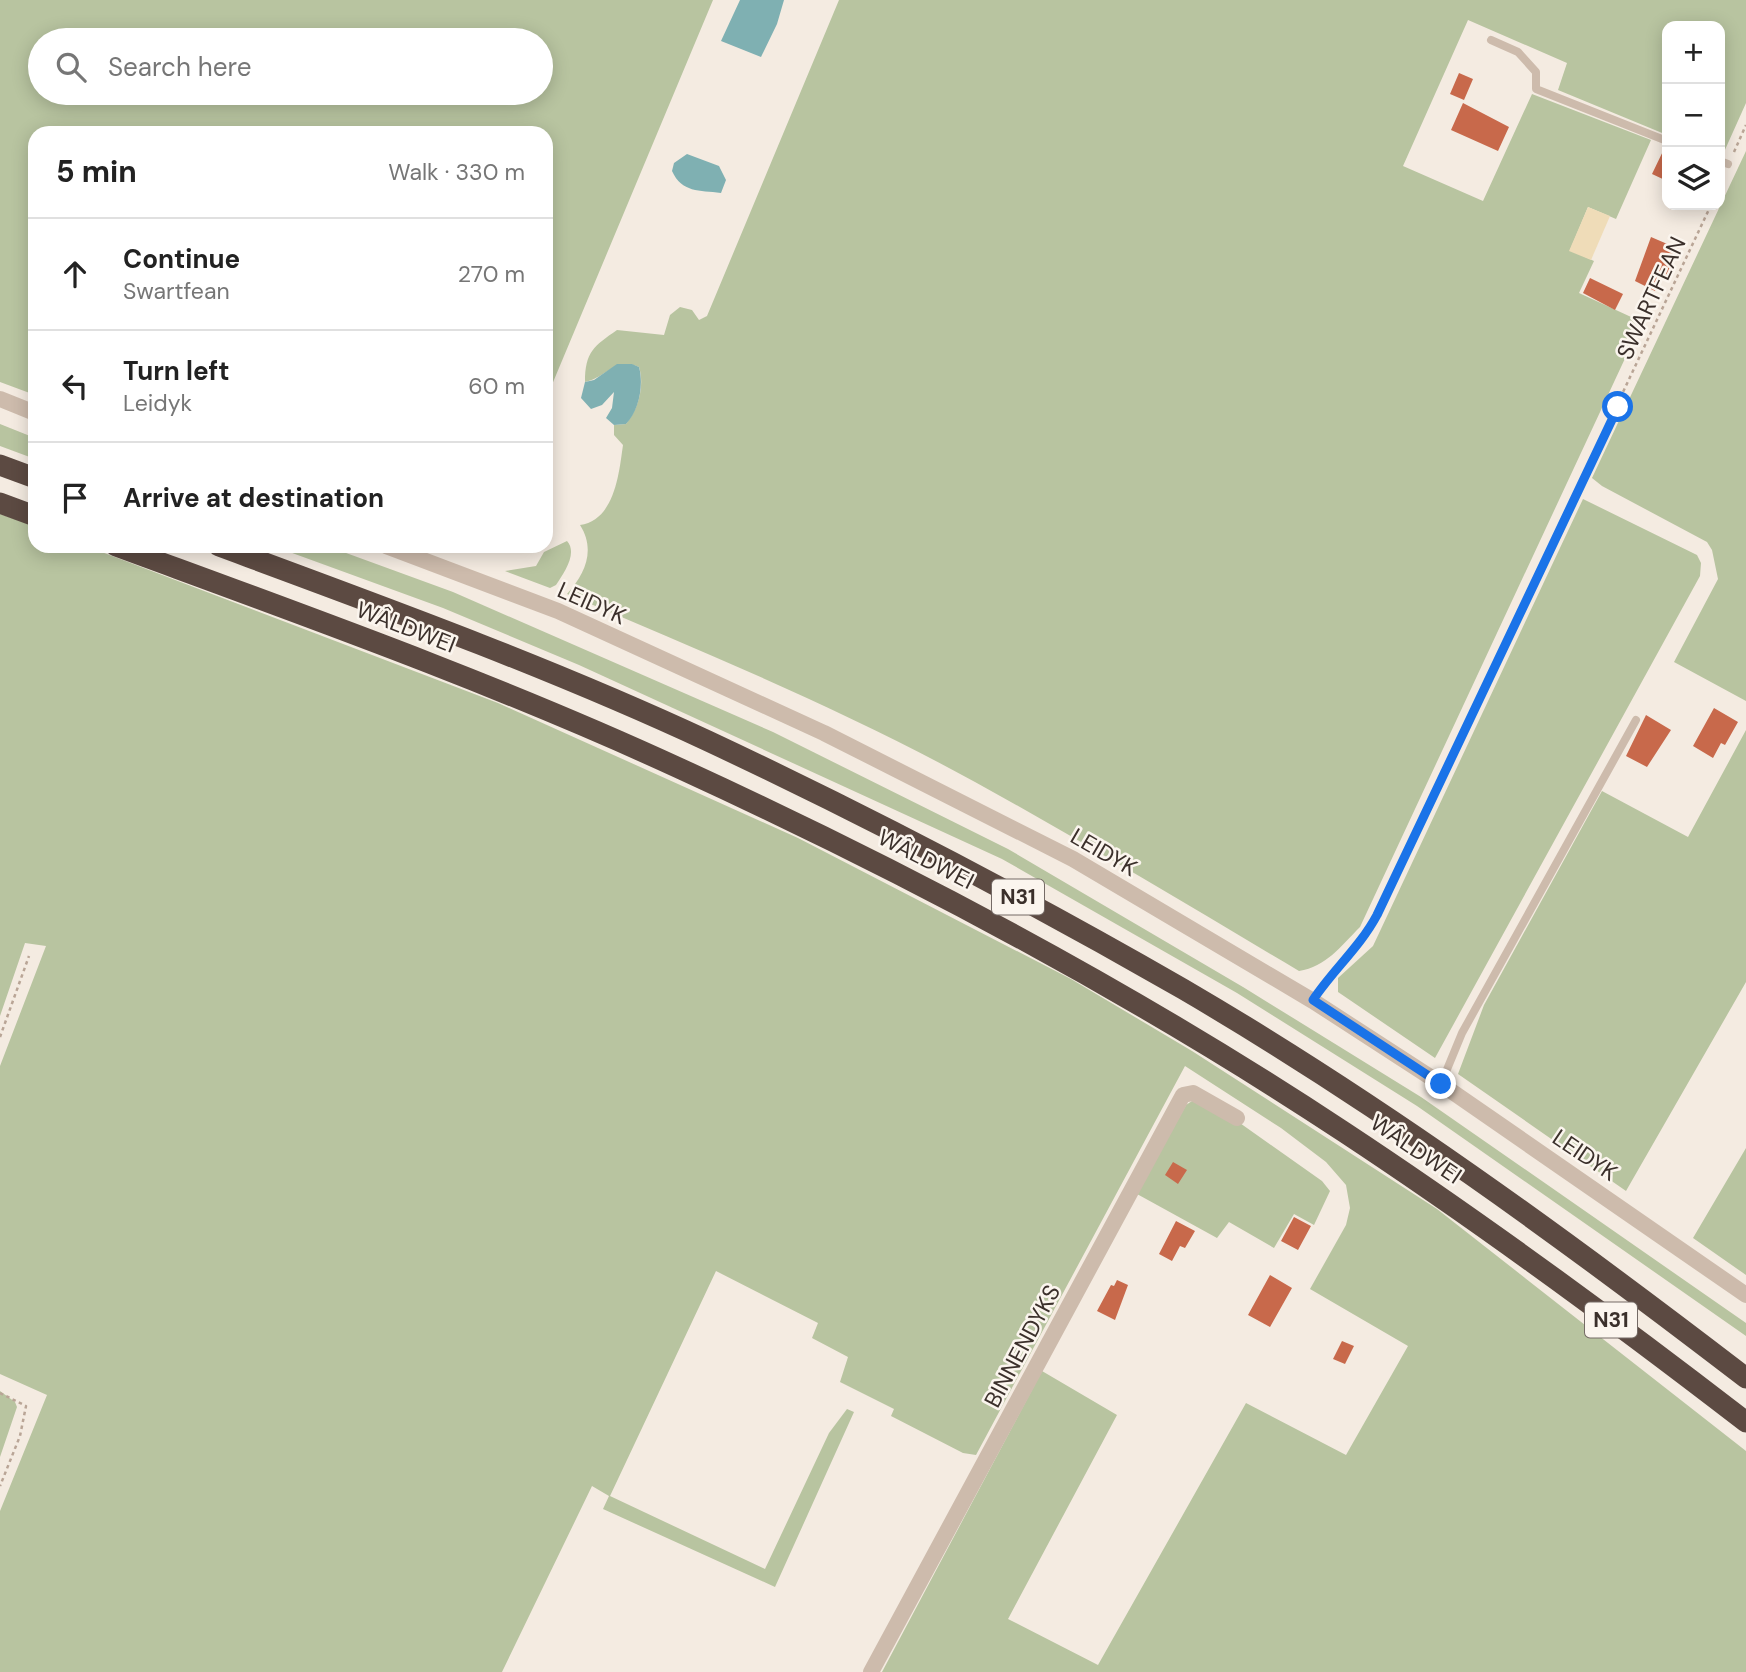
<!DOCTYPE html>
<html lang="en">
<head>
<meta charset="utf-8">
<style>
  :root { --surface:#fff; --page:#f6f6f6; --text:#222; --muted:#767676; --line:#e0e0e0 }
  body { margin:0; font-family:"DM Sans",sans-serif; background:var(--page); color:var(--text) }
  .controls { position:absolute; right:21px; top:21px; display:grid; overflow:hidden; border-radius:14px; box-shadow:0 4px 18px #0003 }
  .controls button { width:63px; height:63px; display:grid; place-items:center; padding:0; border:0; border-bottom:2px solid var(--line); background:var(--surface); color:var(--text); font:35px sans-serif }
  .stop { position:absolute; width:21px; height:21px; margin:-16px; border:5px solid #1a73e8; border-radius:50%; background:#fff }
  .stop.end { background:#1a73e8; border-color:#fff; box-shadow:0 2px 7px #0008 }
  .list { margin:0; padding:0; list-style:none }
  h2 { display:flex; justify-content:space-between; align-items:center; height:91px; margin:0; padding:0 28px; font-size:30px }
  h2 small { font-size:23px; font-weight:400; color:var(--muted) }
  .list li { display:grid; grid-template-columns:46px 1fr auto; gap:21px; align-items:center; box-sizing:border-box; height:112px; padding:0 28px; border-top:2px solid var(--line) }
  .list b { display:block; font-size:26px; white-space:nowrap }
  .list p { margin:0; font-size:23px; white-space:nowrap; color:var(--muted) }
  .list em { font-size:23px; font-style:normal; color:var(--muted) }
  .icon { flex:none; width:38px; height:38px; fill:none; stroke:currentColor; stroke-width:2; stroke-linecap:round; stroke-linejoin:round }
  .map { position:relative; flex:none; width:1746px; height:1672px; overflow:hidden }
  .search { position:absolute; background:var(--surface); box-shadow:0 4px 18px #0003; left:28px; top:28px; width:525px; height:77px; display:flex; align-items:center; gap:18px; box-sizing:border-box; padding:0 24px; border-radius:38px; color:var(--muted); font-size:26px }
  .panel { position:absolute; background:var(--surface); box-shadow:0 4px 18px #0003; left:28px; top:126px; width:525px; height:427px; border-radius:21px }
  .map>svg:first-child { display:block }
  .green { fill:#b8c4a0; fill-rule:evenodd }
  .sand { fill:#efdcb8 }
  .water { fill:#7fb0b2 }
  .building { fill:#c8694b }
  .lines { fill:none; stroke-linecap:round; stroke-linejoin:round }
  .path { stroke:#b9a596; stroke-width:2.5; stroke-dasharray:3.5 3.5; stroke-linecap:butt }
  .lane { stroke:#cdbbac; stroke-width:8 }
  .street { stroke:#cdbbac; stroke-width:16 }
  .highway { stroke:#5c4a42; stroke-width:21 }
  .route { stroke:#1a73e8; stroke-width:9 }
  .labels { text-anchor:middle; stroke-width:5; stroke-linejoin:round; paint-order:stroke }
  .shield { fill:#fbf5ee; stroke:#756b66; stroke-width:2 }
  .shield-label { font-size:21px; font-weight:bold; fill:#3b302b }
  .street-label { font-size:23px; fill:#3b302b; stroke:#fbf5ee }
</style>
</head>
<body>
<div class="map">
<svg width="1746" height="1672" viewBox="0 0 1746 1672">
  <rect width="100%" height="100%" fill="#f4ebe1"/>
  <path class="green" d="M0,0H713L546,399V133H35V395L0,382ZM40,40H541V93H40Z
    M839,0H1746V103L1724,152H1720V26H1667V135L1558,90L1567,63L1468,20L1403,166L1483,201L1532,94L1651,140L1616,219L1588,207L1570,250L1594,261L1579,293L1642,322L1360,927C1341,946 1326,967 1299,971C1191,907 1084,842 975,782C844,710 704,652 567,594C585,574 596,550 580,525C615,520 619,473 623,445L614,435V425L626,424C638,410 645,386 639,367C617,356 605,378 585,382C585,352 594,346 617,330L664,335L670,315L680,307L692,310L699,320L707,316Z
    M1746,151V701L1674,662L1718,579L1712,550L1707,542L1602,486L1592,478Z
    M0,424L35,438V459L0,446Z
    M1583,499L1697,555L1701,563L1700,576L1435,1058L1338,992V978L1373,946Z
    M0,514L35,526V546H86L498,703L798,838L1071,979L1192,1051L1437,1209L1746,1451V1672H882L1042,1371L1117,1415L1008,1619L1098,1665L1246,1403L1346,1455L1408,1346L1310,1289L1346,1225L1350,1208L1346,1185L1326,1162L1281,1128L1185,1066L976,1455L963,1453L891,1416L894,1409L840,1382L848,1357L812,1338L818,1323L716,1271L610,1496L765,1569L829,1433L847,1409L854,1412L775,1587L603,1509L609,1496L592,1486L502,1672H0V1511L47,1395L0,1374V1066L46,946L25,943L0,1016Z
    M567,541C578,553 564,573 556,585L550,588L505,571L536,566L544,552Z
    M273,546H327L453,592L773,732L1008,849L1243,987L1421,1097L1746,1323V1336L1417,1106L1237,993L1002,859L579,665L443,608Z
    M1746,730V982L1626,1191L1458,1074L1484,1005L1602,791L1688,837Z
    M1206,1099L1322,1181L1330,1191L1314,1225L1294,1214L1274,1248L1229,1222L1217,1238L1137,1194L1186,1105L1192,1101Z
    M1746,1148V1275L1693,1238Z
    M0,1391L15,1402L17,1407L0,1457Z"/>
  <path class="sand" d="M1588,207L1610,216L1591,260L1569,251Z"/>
  <path class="water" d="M740,0H784L777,24L761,57L721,41Z
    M687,154L719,166L726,180L721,193C699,190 682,193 672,171L674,163Z
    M617,364H632L639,367C644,385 639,411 626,424L614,425L606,418L612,408L614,392L602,405L591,409L581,398L585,382L594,380Z"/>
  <path class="building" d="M1459,73L1473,79L1464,100L1450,94Z
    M1463,103L1509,127L1498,151L1451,130Z
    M1665,147L1667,148V181L1652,174Z
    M1651,237L1679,249L1666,279L1662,277L1655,291L1635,281Z
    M1590,278L1623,294L1615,310L1583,293Z
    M1714,708L1738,722L1725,745L1721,743L1713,758L1693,746Z
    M1646,715L1671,730L1647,767L1626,756Z
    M1173,1162L1187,1170L1178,1184L1165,1175Z
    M1294,1217L1311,1226L1298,1250L1281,1241Z
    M1176,1221L1195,1231L1185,1248L1180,1246L1172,1261L1159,1254Z
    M1270,1275L1292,1288L1270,1327L1248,1315Z
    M1117,1280L1128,1285L1115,1320L1097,1311L1111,1285L1114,1286Z
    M1342,1341L1354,1346L1345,1364L1333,1359Z"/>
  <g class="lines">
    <path class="path" d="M1734,152L1746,125
      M1720,184L1724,174
      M1321,989L1341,962L1358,948L1377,915L1711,205
      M0,1037L29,956
      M0,1393L26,1406L20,1436L0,1486"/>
    <path class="lane" d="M1491,40L1518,52L1536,72V89L1667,141
      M1720,161L1728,164
      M1441,1084L1462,1033L1636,720"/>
    <path class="street" d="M0,399L35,413
      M386,546L558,611L824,733L1073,859L1313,1001L1441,1084L1746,1295
      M871,1672L1183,1095L1193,1093L1237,1118"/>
    <path class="highway" d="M0,465L35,478
      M0,503L35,516
      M116,546C306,616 497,684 681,769C910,874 1134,993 1344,1132C1482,1223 1615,1321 1746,1422
      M219,546C384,607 549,667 708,741C870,817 1028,900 1183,989C1380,1104 1565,1239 1746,1378"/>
  </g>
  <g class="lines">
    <path class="route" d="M1441,1084L1313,1000C1333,970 1360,947 1377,915L1618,407"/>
  </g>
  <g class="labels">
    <g class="shield">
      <rect x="992" y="879.5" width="52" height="35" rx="5"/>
      <rect x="1585" y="1302.5" width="52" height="35" rx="5"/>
    </g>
    <g class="shield-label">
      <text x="1018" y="904">N31</text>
      <text x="1611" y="1327">N31</text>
    </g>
    <g class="street-label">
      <text transform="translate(1651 298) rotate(-65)" y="8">SWARTFEAN</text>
      <text transform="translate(592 603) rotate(24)" y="8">LEIDYK</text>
      <text transform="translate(406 627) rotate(21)" y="8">WÂLDWEI</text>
      <text transform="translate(1104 852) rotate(30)" y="8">LEIDYK</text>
      <text transform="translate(926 859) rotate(27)" y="8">WÂLDWEI</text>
      <text transform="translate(1416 1149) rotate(34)" y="8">WÂLDWEI</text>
      <text transform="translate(1585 1155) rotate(34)" y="8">LEIDYK</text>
      <text transform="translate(1022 1346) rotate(-62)" y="8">BINNENDYKS</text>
    </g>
  </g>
</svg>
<div class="controls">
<button>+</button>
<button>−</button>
<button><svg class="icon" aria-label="layers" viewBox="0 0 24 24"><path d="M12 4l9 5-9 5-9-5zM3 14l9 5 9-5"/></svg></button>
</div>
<div class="stop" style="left:1618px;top:407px"></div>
<div class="stop end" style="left:1441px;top:1084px"></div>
<div class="search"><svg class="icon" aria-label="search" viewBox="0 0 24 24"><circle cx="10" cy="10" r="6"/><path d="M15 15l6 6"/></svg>Search here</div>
<section class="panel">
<h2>5 min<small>Walk · 330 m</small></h2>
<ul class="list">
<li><svg class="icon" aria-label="ahead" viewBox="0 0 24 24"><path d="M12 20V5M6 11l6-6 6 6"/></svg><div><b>Continue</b><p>Swartfean</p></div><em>270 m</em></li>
<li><svg class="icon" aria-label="left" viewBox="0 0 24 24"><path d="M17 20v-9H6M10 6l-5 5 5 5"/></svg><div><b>Turn left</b><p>Leidyk</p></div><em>60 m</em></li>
<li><svg class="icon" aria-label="arrive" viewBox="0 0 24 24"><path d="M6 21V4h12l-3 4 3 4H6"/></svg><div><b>Arrive at destination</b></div></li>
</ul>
</section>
</div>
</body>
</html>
